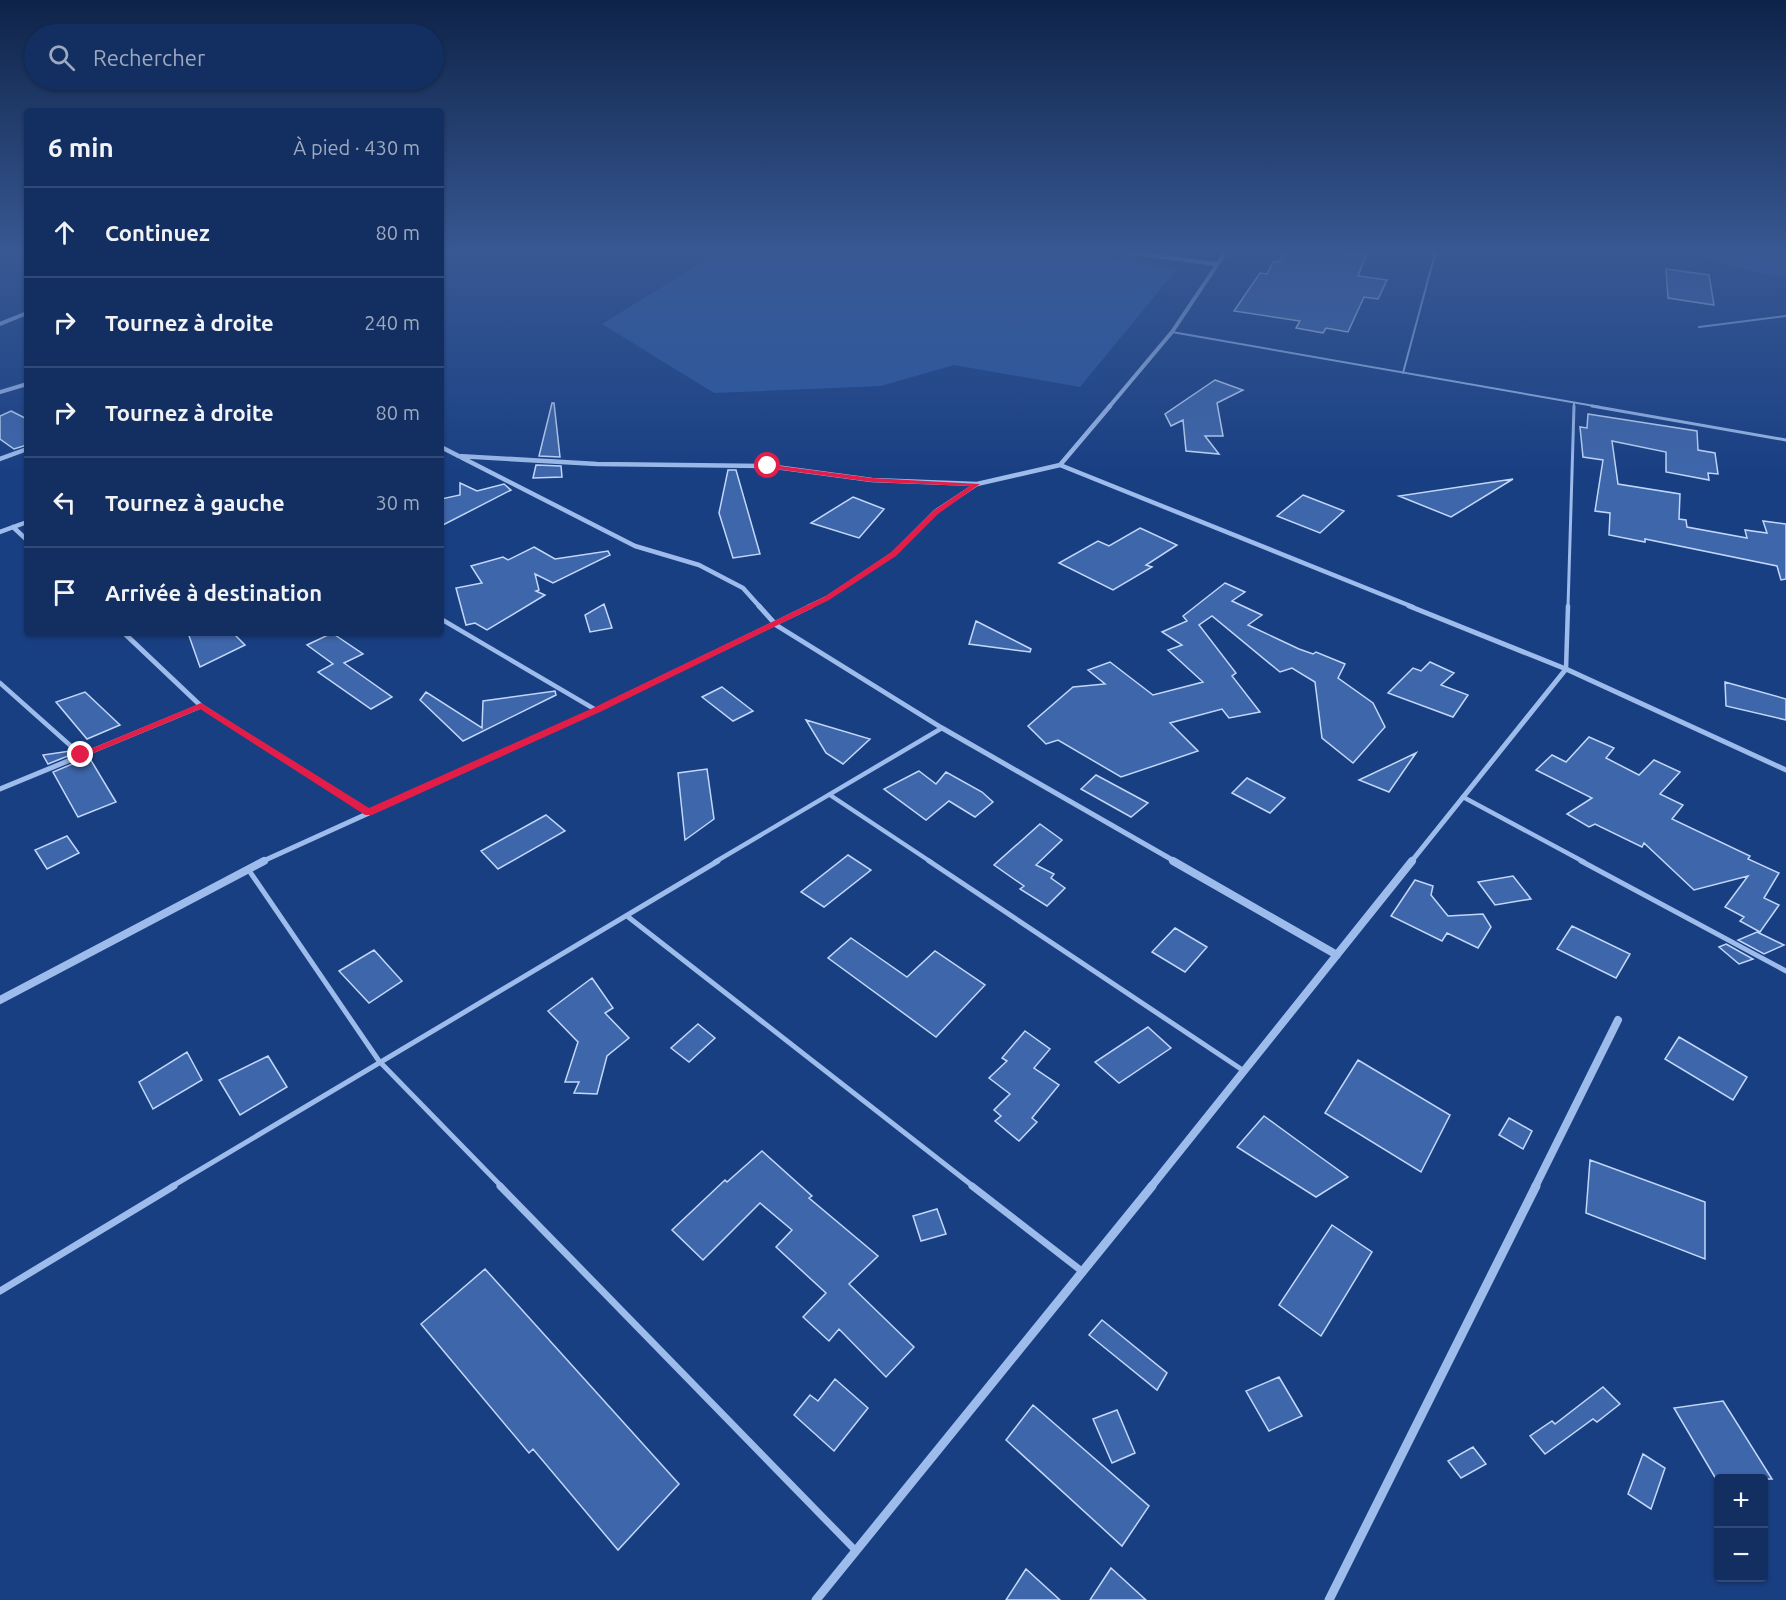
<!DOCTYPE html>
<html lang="fr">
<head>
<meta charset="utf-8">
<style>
  :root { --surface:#132f62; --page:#1c3768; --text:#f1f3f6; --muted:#9da9be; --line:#324a77 }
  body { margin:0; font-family:Ubuntu,sans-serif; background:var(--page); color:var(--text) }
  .controls { position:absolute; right:18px; bottom:18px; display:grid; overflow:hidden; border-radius:6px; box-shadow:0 2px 4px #0004 }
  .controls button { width:54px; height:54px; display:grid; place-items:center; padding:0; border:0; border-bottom:2px solid var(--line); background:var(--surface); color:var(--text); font:30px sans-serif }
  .stop { position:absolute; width:18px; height:18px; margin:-14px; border:4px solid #e11d48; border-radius:50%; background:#fff }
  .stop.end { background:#e11d48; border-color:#fff; box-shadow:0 2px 6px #0008 }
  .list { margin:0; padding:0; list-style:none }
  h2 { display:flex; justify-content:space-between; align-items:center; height:78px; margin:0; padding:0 24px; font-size:26px }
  h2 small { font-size:20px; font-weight:400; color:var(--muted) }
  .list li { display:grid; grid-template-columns:39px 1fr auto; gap:18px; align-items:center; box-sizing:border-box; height:90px; padding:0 24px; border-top:2px solid var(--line) }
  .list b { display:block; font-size:22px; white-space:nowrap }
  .list em { font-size:20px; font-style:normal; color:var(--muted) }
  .icon { flex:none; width:33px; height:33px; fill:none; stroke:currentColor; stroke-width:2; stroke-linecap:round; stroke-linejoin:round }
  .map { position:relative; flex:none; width:1786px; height:1600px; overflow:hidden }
  .search { position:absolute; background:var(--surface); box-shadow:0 2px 4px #0004; left:24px; top:24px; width:420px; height:66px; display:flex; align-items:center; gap:15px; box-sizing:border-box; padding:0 21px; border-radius:33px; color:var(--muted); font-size:22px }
  .panel { position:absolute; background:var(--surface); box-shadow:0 2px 4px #0004; left:24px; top:108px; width:420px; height:528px; border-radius:6px }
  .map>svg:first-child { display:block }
  .green { fill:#2c58a2 }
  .building { fill:#3e66aa; stroke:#c2d7f8; stroke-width:1.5 }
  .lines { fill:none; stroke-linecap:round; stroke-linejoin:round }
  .lane-far4 { stroke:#9dbbeb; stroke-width:2 }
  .lane-far3 { stroke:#9dbbeb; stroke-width:3 }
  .lane-far2 { stroke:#9dbbeb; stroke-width:4.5 }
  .lane-far1 { stroke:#9dbbeb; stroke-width:5 }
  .lane { stroke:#9dbbeb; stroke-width:7 }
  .street-far4 { stroke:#9dbbeb; stroke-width:4 }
  .street-far3 { stroke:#9dbbeb; stroke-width:4.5 }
  .street-far2 { stroke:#9dbbeb; stroke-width:5 }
  .street-far1 { stroke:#9dbbeb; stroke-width:8 }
  .street { stroke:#9dbbeb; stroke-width:9 }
  .route { fill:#e11d48 }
</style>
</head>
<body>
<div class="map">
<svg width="1786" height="1600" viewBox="0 0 1786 1600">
  <rect width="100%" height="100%" fill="#193f83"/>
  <path class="green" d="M722,250H1047L1177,269L1080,387L954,365L881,386L714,393L602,324Z
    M1687,250H1786V278L1734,267Z"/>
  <path class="building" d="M1286,250L1309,252L1329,250L1366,255L1358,276L1387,280L1378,299L1364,297L1348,332L1326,328L1323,333L1296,328L1300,321L1234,311L1260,273L1267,274L1274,261L1279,262Z
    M1666,269L1709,275L1714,305L1668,298Z
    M1215,380L1243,390L1217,403L1223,436H1205L1219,454L1186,451L1183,420L1171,426L1165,414Z
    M552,403H554L560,457L539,456Z
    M11,411L27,419V445L14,449L0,439V416Z
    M1588,414L1697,431L1698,450L1715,453L1718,474L1708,473L1709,480L1666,472V452L1612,441L1618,484L1680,494L1679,519L1686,520L1687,527L1747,538L1745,530L1767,533L1763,521L1786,524V579L1781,580L1777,566L1645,539V542L1609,535L1610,513L1595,511L1603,460L1583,457L1580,427L1587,428Z
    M536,465L561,466L562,477L533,478Z
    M728,470H736L760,554L733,558L719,513Z
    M1513,479L1451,517L1399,496Z
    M460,483L477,491L504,484L511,490L441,526V499L460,495Z
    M1303,495L1344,511L1320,533L1277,516Z
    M853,497L884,509L859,538L811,523Z
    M1140,528L1177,545L1146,565L1152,567L1113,590L1059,563L1098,541L1109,546Z
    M534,547L555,559L608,551L610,555L553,583L535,574L539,590L536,591L545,595L487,630L475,623L466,625L456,588L482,583L471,566L503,557L508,560Z
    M1225,583L1245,592L1232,601L1262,615L1248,625L1299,649L1313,654L1316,652L1345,664L1338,678L1373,703L1385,727L1353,763L1322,738L1315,682L1292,668L1280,672L1212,616L1199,625L1236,673L1232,676L1260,712L1229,718L1222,709L1170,723L1198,751L1121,777L1058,740L1046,744L1028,726L1073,687L1105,684L1088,670L1110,662L1153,695L1203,682L1168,650L1182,645L1162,632L1187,621L1183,616Z
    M604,604L612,628L590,632L585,615Z
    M976,621L1031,649L1030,652L969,644Z
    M188,633H233L245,645L200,667Z
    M332,633L363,654L344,663L392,697L371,709L318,672L333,664L307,645Z
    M1430,662L1454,673L1441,685L1468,695L1453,717L1388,693L1413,668L1421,671Z
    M1725,682L1786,699V720L1726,706Z
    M722,687L753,711L733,721L702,697Z
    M555,691L556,695L463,741L420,700L426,692L482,728L483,701Z
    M85,692L120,725L87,739L56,702Z
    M806,720L870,739L843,764L826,753Z
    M1589,737L1614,748L1606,758L1639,775L1654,760L1680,772L1660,794L1683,805L1672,819L1750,856L1748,859L1779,873L1764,898L1779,905L1760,932L1740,921L1744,917L1725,907L1748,876L1694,890L1644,843L1642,847L1595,824L1589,827L1567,814L1592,798L1536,770L1552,755L1566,762Z
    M70,751L73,754L48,764L43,755Z
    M1416,753L1389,792L1359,780Z
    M89,757L116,802L78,817L53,772Z
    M707,769L714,819L685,840L678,773Z
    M919,771L936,784L946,772L982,792L993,802L975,817L949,801L926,820L884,789Z
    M1096,775L1148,803L1131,817L1081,789Z
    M1247,778L1285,798L1270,813L1232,793Z
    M546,815L565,831L498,869L481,851Z
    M1040,824L1062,840L1036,865L1054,874L1051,878L1065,888L1047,906L1020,889L1024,886L994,865Z
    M67,836L79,853L47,869L35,850Z
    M848,855L871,870L824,907L801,892Z
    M1513,876L1531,899L1495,905L1478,882Z
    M1415,880L1433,886L1431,895L1448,916L1483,914L1491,927L1478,948L1447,933L1442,941L1391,916Z
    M1572,926L1630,954L1616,978L1557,949Z
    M1175,928L1207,947L1185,972L1152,952Z
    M1757,932L1784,945L1764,954L1738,940Z
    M851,938L907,977L935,951L985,985L936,1037L828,958Z
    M1726,944L1753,959L1739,964L1719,947Z
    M374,950L402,981L369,1003L339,971Z
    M592,978L613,1008L605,1013L629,1038L607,1056L597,1094L574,1093L579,1082H565L578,1042L548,1011Z
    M698,1024L715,1038L689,1062L671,1048Z
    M1148,1027L1171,1048L1119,1083L1095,1062Z
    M1025,1031L1050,1049L1034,1068L1059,1085L1032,1118L1037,1122L1019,1141L995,1121L1001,1116L994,1110L1010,1094L989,1078L1007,1061L1002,1058Z
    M1679,1037L1747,1077L1733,1100L1665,1059Z
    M187,1052L202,1080L153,1109L139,1082Z
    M268,1056L287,1087L240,1115L219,1080Z
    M1358,1060L1450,1115L1421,1172L1325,1113Z
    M1264,1116L1312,1151L1348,1177L1316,1197L1237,1147Z
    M1509,1118L1532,1131L1523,1149L1499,1135Z
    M762,1151L812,1196L809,1198L878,1256L849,1284L914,1347L886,1377L839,1329L829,1341L803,1317L826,1293L776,1247L792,1230L760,1203L703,1260L672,1230L725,1180L727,1182Z
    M1590,1160L1705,1202V1259L1586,1213Z
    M937,1209L946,1234L921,1241L913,1216Z
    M1332,1225L1372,1252L1321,1336L1279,1305Z
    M485,1269L679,1484L618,1550L533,1449L529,1453L421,1324Z
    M1102,1320L1167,1373L1157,1390L1089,1335Z
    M1279,1377L1302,1416L1269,1431L1246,1391Z
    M835,1379L868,1408L834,1451L794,1415L810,1395L818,1401Z
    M1603,1387L1620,1404L1597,1422L1593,1419L1545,1454L1530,1436L1552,1421L1555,1424Z
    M1723,1401L1772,1479H1716L1674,1408Z
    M1033,1405L1149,1506L1122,1546L1006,1440Z
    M1117,1410L1135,1453L1112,1463L1093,1419Z
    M1473,1447L1486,1464L1461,1478L1448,1461Z
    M1643,1454L1665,1468L1651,1509L1628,1494Z
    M1111,1568L1146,1600H1090Z
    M1026,1569L1060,1600H1006Z"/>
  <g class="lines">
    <path class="lane-far4" d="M1402,250L1434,254
      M1699,327L1786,316
      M1172,332L1600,407
      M1403,373L1436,250
      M1574,407V403"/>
    <path class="lane-far3" d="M1592,406L1786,440
      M1568,607L1574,406"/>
    <path class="lane-far2" d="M441,619L596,710
      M1566,669L1568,606
      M0,683L81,755
      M830,795L931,862
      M1463,797L1584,862
      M715,862L942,728"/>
    <path class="lane-far1" d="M929,861L1244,1071
      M1581,861L1786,971
      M248,869L379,1061L502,1187
      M627,916L974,1187
      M171,1187L718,861"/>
    <path class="lane" d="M500,1186L855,1550
      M972,1186L1083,1272
      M0,1291L174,1186"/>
    <path class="street-far4" d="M1111,250L1216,264
      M0,324L27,313
      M0,392L27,384
      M1109,407L1172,332L1227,250"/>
    <path class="street-far3" d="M441,447L635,546L699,565L743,588L760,607
      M458,456L597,464L768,466L872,480L977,484L1060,465L1413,607
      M0,459L27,449
      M1060,465L1110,406
      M13,527L27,540
      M0,532L27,522
      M808,607L827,598L893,554L935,512L977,484"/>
    <path class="street-far2" d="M759,606L776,625L942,728L1176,862
      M1409,606L1566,669L1786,770
      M124,633L201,706L368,813
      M0,789L201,706
      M261,862L596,710L811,606
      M1411,862L1566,669"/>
    <path class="street-far1" d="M1173,861L1337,955
      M0,1000L264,861
      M1151,1187L1412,861
      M1535,1187L1618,1020"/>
    <path class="street" d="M816,1600L1152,1186
      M1329,1600L1536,1186"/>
  </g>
  <linearGradient id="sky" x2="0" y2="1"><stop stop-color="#0e2348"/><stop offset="0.53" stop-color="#385893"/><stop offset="1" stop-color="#385893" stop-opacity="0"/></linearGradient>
  <rect width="1786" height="474" fill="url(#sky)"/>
  <path class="route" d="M765,464L872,478L980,484L938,514L896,556L829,600L600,712L372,815H365L200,709L84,757L76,755L201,703L369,808L593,708L824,597L890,553L933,511L970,486L872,482L768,468Z"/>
</svg>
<div class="controls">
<button>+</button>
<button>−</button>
</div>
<div class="stop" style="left:768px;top:466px"></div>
<div class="stop end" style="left:81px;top:755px"></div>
<div class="search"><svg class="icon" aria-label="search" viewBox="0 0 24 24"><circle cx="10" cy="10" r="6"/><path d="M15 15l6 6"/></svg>Rechercher</div>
<section class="panel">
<h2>6 min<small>À pied · 430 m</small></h2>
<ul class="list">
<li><svg class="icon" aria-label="ahead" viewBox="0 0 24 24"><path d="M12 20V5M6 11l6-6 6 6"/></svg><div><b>Continuez</b></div><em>80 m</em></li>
<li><svg class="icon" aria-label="right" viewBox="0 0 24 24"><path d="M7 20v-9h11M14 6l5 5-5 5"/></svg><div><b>Tournez à droite</b></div><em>240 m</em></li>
<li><svg class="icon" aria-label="right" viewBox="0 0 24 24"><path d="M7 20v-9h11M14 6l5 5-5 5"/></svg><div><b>Tournez à droite</b></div><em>80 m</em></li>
<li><svg class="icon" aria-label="left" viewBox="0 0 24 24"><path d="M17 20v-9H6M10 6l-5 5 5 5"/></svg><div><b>Tournez à gauche</b></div><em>30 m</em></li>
<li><svg class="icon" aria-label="arrive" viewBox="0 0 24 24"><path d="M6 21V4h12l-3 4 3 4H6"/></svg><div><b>Arrivée à destination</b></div></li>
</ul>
</section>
</div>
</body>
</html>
